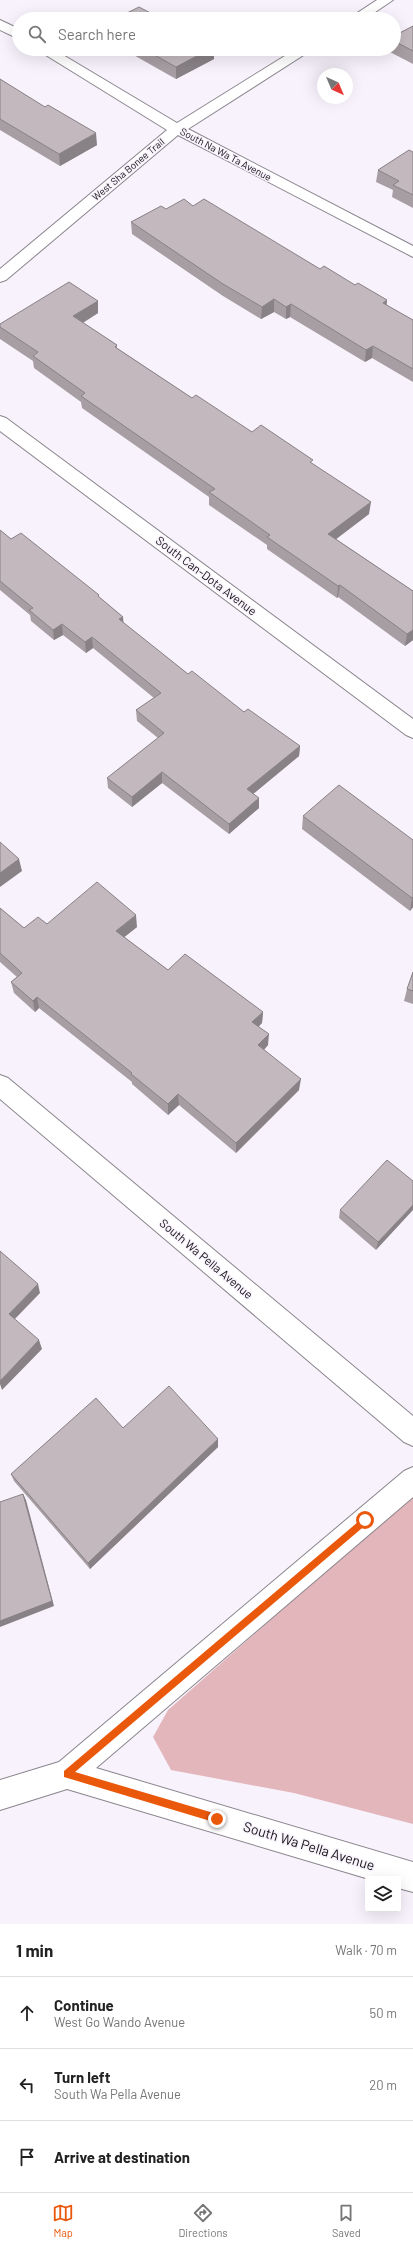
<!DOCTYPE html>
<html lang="en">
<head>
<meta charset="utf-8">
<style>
  :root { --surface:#fff; --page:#f2f2f2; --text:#222; --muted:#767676; --line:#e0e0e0; --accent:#ea580c }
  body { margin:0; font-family:Barlow,sans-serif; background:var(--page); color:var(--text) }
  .controls { position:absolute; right:12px; bottom:12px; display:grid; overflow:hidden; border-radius:4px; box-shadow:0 4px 16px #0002 }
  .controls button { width:36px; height:36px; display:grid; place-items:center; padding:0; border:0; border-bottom:1px solid var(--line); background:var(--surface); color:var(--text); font:20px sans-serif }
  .compass { position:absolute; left:317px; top:68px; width:36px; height:36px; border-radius:50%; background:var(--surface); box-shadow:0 4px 16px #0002; rotate:136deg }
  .stop { position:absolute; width:12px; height:12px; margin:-9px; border:3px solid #ea580c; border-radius:50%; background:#fff }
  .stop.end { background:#ea580c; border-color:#fff; box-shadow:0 1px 4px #0008 }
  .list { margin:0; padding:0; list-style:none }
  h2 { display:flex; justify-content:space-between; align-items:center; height:52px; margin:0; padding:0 16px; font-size:17px }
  h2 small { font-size:13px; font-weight:400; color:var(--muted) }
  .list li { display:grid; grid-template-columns:26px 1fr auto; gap:12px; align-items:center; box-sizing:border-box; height:72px; padding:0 16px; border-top:1px solid var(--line) }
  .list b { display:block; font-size:15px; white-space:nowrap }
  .list p { margin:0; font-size:13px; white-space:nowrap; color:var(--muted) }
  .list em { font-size:13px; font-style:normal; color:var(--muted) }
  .icon { flex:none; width:22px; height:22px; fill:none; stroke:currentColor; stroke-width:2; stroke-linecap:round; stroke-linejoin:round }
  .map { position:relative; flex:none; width:413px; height:1924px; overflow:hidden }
  .search { position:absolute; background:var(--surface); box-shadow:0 4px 16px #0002; left:12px; right:12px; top:12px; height:44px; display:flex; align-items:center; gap:10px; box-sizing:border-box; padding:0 14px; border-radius:22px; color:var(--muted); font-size:15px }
  .sheet { height:268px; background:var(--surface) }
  nav { display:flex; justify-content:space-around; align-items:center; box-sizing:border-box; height:56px; border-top:1px solid var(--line); background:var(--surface); font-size:11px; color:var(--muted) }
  nav a { display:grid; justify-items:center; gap:2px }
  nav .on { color:var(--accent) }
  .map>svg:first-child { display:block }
  .green { fill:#e2b6ba }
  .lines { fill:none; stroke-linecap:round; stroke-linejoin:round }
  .minor-casing { stroke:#8a858d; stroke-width:2 }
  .minor { fill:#fff; fill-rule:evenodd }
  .wall { fill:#a79ea3 }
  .shaded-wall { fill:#888185 }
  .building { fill:#c2b8be; stroke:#888185 }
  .route { fill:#ea580c }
  .labels { text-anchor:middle; stroke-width:3; stroke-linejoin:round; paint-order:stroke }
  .far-street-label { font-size:10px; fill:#141215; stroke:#f8f2fc }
  .street-label { font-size:12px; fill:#141215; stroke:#f8f2fc }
  .near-street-label { font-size:14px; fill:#141215; stroke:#f8f2fc }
</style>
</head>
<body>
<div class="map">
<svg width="413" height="1924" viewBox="0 0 413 1924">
  <rect width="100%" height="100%" fill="#f8f2fc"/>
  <path class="green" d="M413,1494V1824L294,1793L171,1770L153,1737L168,1710Z"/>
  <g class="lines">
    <defs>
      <path id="minor" d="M377,0H393L365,19H348Z
        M0,20L19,29V39L0,30Z
        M36,49H53L177,123L296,49H313L188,129L413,246V257L178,135L6,280L0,282V269L167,130Z
        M0,416L6,418L413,719V738L406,735L0,431Z
        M0,1075L8,1078L413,1416V1446L404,1442L0,1099Z
        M413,1467V1497L96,1768L413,1862V1892L398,1888V1879H369L67,1789L0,1810V1780L59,1762L404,1471Z"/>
    </defs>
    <use href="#minor" class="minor-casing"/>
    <use href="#minor" class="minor"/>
  </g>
  <path class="wall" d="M413,26V64L388,51V49H394V36Z
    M123,49H214V59L176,79Z
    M0,79L97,145L60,166L0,130Z
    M413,152V208L392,197L393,190L376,182L378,170Z
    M193,206L320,269L387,300L386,305L413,320V382L372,358L365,362L290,317L286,319L274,312L261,319L223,296L132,234L131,222L166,209Z
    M98,301V313L83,323L117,345V348L192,398L252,432L313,464L369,514L336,539L413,591V640L405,646L338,597L337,598L267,549V545L209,505V497L82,408L81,402L34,368L33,361L0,339V324Z
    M0,530L11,539L99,595V597L123,617V623L188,674L244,712L300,746L299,756L253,794L259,808L229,834L162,783L132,807L108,788L107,778L158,738L137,721L136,710L154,698L93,648L86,653L63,635L54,640L31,621L30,615L0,590Z
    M303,816L413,840V907L410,911L302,829Z
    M0,908L24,928L47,924L137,927L124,937L168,970L263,1012L262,1023L259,1026L268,1045L264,1050L299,1090L236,1153L179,1105L168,1115L132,1084V1082L39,1008L35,1012L14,993L11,982L17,977L0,962Z
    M413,972V1004L404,1001L407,989Z
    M413,1181L376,1250L339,1218L340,1210Z
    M123,1428L218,1447L90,1569L14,1481L11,1474Z"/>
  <path class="shaded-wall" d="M210,49H214V59L176,79V67Z
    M96,133L97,145L60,166L59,154Z
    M274,299V312L261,319L262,307Z
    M387,300L386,313L383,303Z
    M98,301V313L74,328L73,316Z
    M291,304L290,317L286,319V307Z
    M373,346L372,358L365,362L366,350Z
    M371,502L369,514L327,546L328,534Z
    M340,585L338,597L337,598L338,586Z
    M123,617L124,627L119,619Z
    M62,624L63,635L54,640L53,630Z
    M413,630V640L405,646L407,634Z
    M92,637L93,648L86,653L85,642Z
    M300,746L299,756L247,799V789Z
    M162,772V783L132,807V797Z
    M259,798V808L229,834V824Z
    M19,859L22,871L0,887V873Z
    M413,897V907L410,911L412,898Z
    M136,915L137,927L117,943L116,931Z
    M37,997L39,1008L35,1012L33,1001Z
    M263,1012L262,1023L252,1033V1022Z
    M269,1034L268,1045L258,1056V1045Z
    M301,1079L299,1090L236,1153V1143Z
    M178,1094L179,1105L168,1115V1104Z
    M413,1205V1210L376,1250L378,1242Z
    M38,1284L40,1293L12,1322L9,1314Z
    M39,1340L42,1349L2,1390L0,1384V1381Z
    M218,1439V1447L90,1569L88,1563Z
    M23,1494L26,1500L54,1606L0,1627V1621Z"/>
  <path class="building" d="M139,7L162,19H115Z
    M413,26V51L394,41V36Z
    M144,49H210L176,67Z
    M0,79L45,107L48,105L96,133L59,154L0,119Z
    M409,150L413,152V195L393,185L399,181L378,170Z
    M184,199L193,206L204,199L320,269L324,266L355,285L358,283L387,300L383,303L413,320V369L373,346L366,350L291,304L286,307L274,299L262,307L223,284L131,222L161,206L166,209Z
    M69,282L98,301L73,316L117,345L115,347L192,398L196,395L252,432L261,425L313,460L310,462L371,502L328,534L413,591V630L407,634L340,585L338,586L267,537L270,535L209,492L215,489L81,396L85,393L33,356L38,352L0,327V324Z
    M0,530L11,539L21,533L99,595L98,596L123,617L119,619L188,674L192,671L244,712L248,709L300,746L247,789L259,798L229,824L162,772L132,797L107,778L164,733L136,710L161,693L92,637L85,642L62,624L53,630L29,610L33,608L0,581Z
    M339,785L413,840V897L412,898L303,816Z
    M0,842L19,859L0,873Z
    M97,882L136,915L116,931L168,970L185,954L263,1012L252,1022L269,1034L258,1045L301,1079L236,1143L178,1094L168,1104L131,1074L132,1073L37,997L33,1001L11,982L22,973L0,953V908L24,928L38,917L47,924Z
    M413,972V991L407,989Z
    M387,1160L413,1181V1205L378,1242L340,1210Z
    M0,1251L38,1284L9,1314L39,1340L0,1381Z
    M169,1386L218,1439L88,1563L11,1474L96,1398L123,1428Z
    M23,1494L52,1601L0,1621V1502Z"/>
  <path class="route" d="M365,1516L368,1517V1523L75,1772L217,1814L220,1816V1822L217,1823L64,1777V1771Z"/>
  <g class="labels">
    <g class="far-street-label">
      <text transform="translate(226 154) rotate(28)" y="4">South Na Wa Ta Avenue</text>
      <text transform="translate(128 169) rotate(-40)" y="4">West Sha Bonee Trail</text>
    </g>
    <g class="street-label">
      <text transform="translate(206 576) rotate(37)" y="4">South Can-Dota Avenue</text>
      <text transform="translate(206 1259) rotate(40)" y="4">South Wa Pella Avenue</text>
    </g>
    <g class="near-street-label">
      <text transform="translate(309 1846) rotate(17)" y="5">South Wa Pella Avenue</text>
    </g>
  </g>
</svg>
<div class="controls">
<button><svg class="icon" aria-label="layers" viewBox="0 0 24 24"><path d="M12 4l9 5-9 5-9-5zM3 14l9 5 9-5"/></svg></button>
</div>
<svg class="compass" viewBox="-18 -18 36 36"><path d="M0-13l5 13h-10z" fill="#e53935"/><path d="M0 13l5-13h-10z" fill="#767676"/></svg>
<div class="stop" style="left:365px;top:1520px"></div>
<div class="stop end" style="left:217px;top:1819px"></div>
<div class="search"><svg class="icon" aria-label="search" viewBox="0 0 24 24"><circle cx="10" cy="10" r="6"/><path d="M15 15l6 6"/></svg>Search here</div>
</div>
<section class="sheet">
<h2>1 min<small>Walk · 70 m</small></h2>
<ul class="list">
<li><svg class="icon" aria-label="ahead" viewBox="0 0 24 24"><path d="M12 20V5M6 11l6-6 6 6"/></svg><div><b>Continue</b><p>West Go Wando Avenue</p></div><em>50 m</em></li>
<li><svg class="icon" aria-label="left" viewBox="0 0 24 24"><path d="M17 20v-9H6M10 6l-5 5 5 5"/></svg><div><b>Turn left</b><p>South Wa Pella Avenue</p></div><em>20 m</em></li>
<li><svg class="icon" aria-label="arrive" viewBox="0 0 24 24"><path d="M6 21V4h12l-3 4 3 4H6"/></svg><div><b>Arrive at destination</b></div></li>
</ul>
</section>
<nav>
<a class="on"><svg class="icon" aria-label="map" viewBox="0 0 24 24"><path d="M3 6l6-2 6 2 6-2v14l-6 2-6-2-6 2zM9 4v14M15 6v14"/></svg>Map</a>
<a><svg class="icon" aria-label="directions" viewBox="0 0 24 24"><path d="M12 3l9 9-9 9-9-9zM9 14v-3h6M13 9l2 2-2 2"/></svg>Directions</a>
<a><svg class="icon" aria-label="saved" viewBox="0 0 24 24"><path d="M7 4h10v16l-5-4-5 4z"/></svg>Saved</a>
</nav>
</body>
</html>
